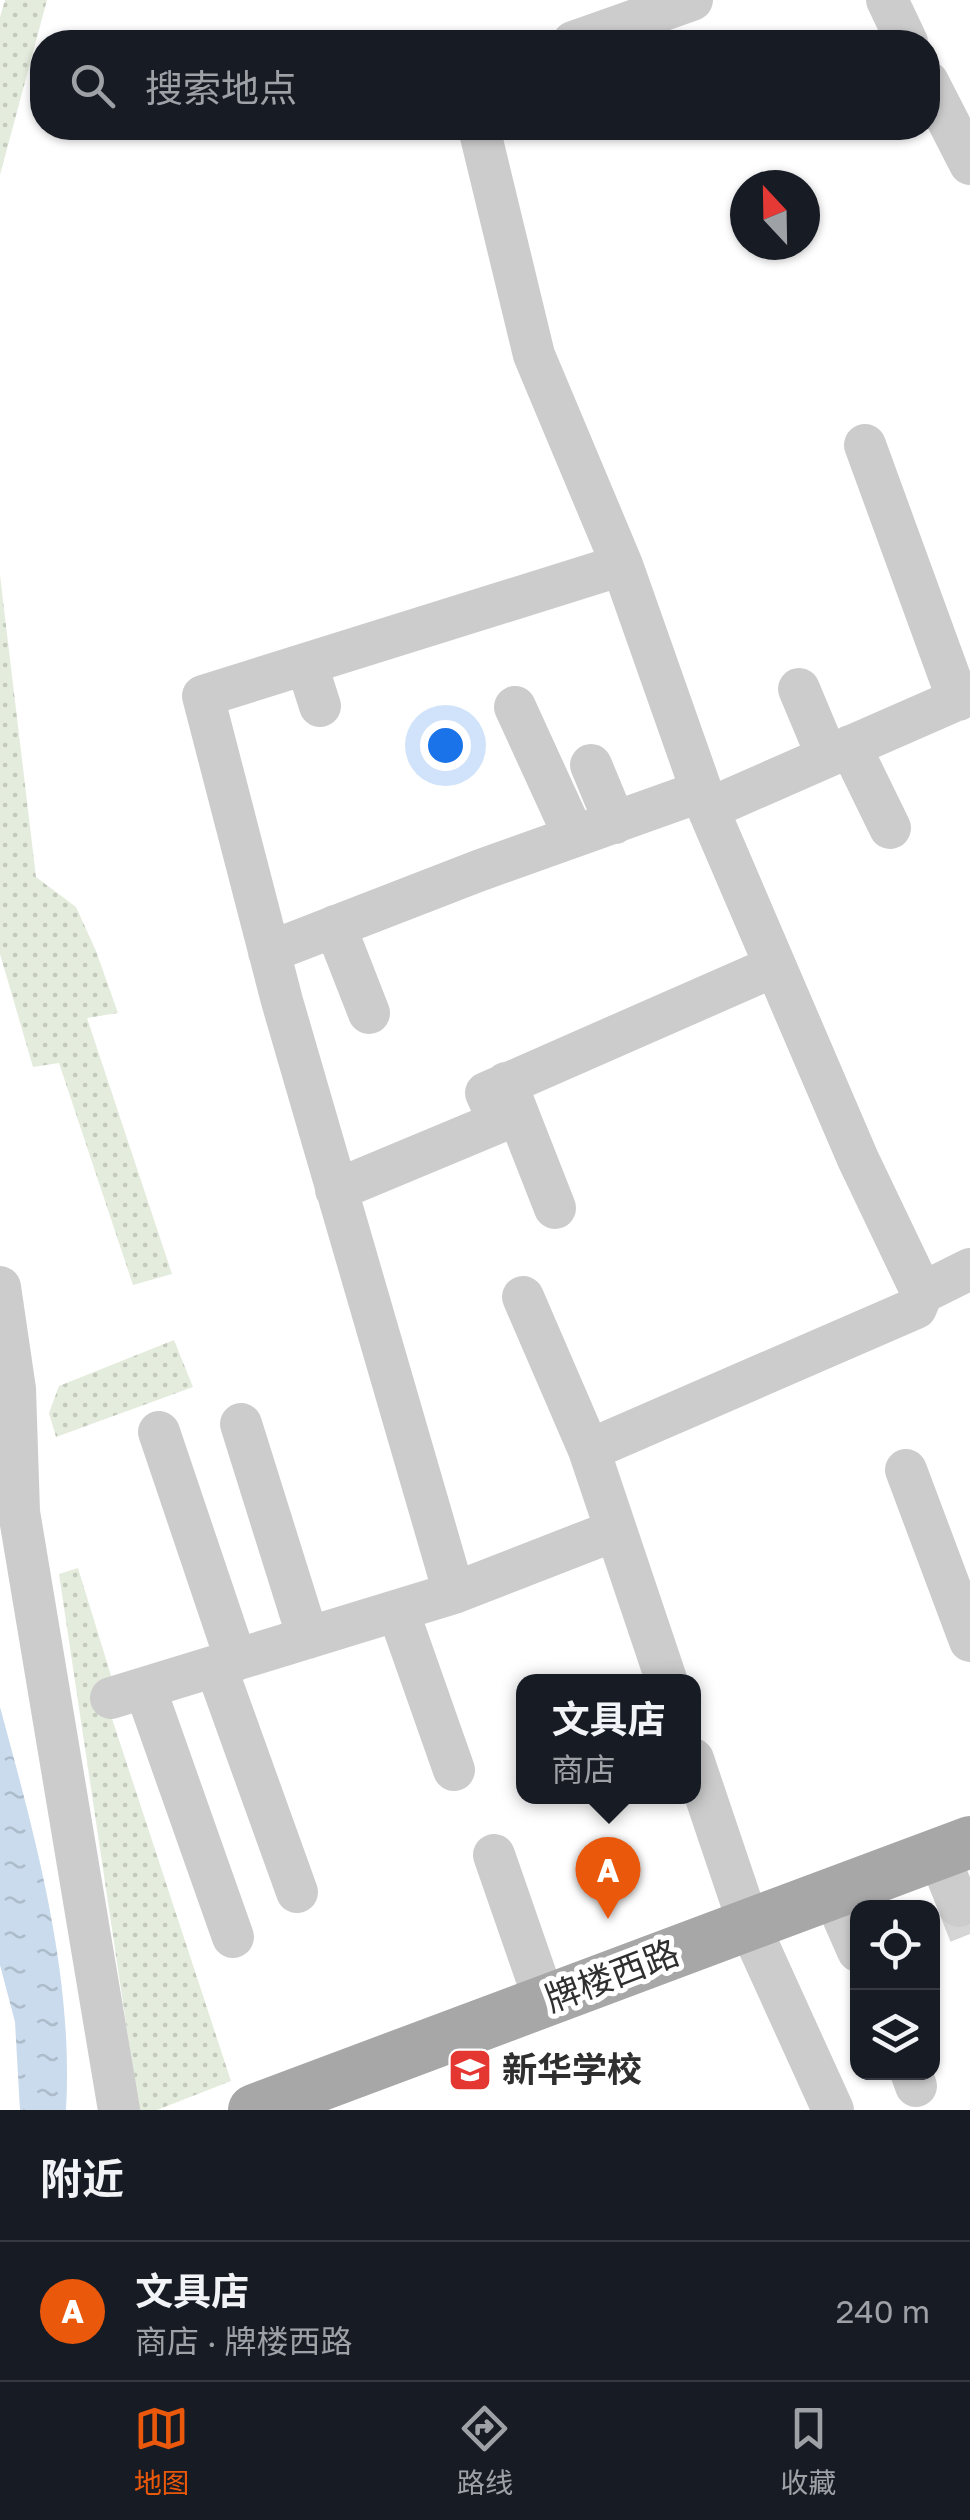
<!DOCTYPE html>
<html lang="zh">
<head>
<meta charset="utf-8">
<style>
  :root { --surface:#171b24; --page:#20242c; --text:#f1f3f6; --muted:#9ea1a6; --line:#363941; --accent:#ea580c }
  body { margin:0; font-family:"Golos Text","Noto Sans SC",sans-serif; background:var(--page); color:var(--text) }
  .controls { position:absolute; right:30px; bottom:30px; display:grid; overflow:hidden; border-radius:20px; box-shadow:0 2px 8px #0004 }
  .controls button { width:90px; height:90px; display:grid; place-items:center; padding:0; border:0; border-bottom:2px solid var(--line); background:var(--surface); color:var(--text); font:50px sans-serif }
  .compass { position:absolute; left:730px; top:170px; width:90px; height:90px; border-radius:50%; background:var(--surface); box-shadow:0 2px 8px #0004; rotate:338deg }
  .you { position:absolute; left:445px; top:745px; width:35px; height:35px; margin:-25px; border:8px solid #fff; border-radius:50%; background:#1a73e8; box-shadow:0 0 0 15px #1a73e833 }
  .badge { display:grid; place-items:center; width:65px; height:65px; border-radius:50%; background:var(--accent); color:#fff; font-size:32px; font-weight:700 }
  .pin { position:absolute; translate:-50% -82px; filter:drop-shadow(0 2px 5px #0008) }
  .pin::after { content:''; position:absolute; top:52px; width:35px; height:30px; background:inherit; clip-path:polygon(0 0,100% 0,50% 100%) }
  .popup { position:absolute; left:516px; top:1674px; width:185px; height:130px; box-sizing:border-box; display:grid; place-content:center; border-radius:20px; background:var(--surface); filter:drop-shadow(0 2px 8px #0005); font-size:32px; white-space:nowrap; color:var(--muted) }
  .popup b { font-size:38px; color:var(--text) }
  .popup::after { content:''; position:absolute; left:50%; top:100%; margin-left:-20px; border:20px solid transparent; border-top-color:var(--surface) }
  .list { margin:0; padding:0; list-style:none }
  h2 { display:flex; justify-content:space-between; align-items:center; height:130px; margin:0; padding:0 40px; font-size:42px }
  h2 small { font-size:32px; font-weight:400; color:var(--muted) }
  .list li { display:grid; grid-template-columns:65px 1fr auto; gap:30px; align-items:center; box-sizing:border-box; height:140px; padding:0 40px; border-top:2px solid var(--line) }
  .list b { display:block; font-size:38px; white-space:nowrap }
  .list p { margin:0; font-size:32px; white-space:nowrap; color:var(--muted) }
  .list em { font-size:32px; font-style:normal; color:var(--muted) }
  .icon { flex:none; width:55px; height:55px; fill:none; stroke:currentColor; stroke-width:2; stroke-linecap:round; stroke-linejoin:round }
  .map { position:relative; flex:none; width:970px; height:2110px; overflow:hidden }
  .search { position:absolute; background:var(--surface); box-shadow:0 2px 8px #0004; left:30px; right:30px; top:30px; height:110px; display:flex; align-items:center; gap:25px; box-sizing:border-box; padding:0 35px; border-radius:40px; color:var(--muted); font-size:38px }
  .sheet { height:270px; background:var(--surface) }
  nav { display:flex; justify-content:space-around; align-items:center; box-sizing:border-box; height:140px; border-top:2px solid var(--line); background:var(--surface); font-size:28px; color:var(--muted) }
  nav a { display:grid; justify-items:center; gap:5px }
  nav .on { color:var(--accent) }
  .map>svg:first-child { display:block }
  .grass { fill:url(#grass-dots) }
  .water { fill:url(#water-ripples) }
  .lines { fill:none; stroke-linecap:round; stroke-linejoin:round }
  .minor-tunnel { stroke:#d5d5d5; stroke-width:42; stroke-dasharray:42 21; stroke-linecap:butt }
  .minor { stroke:#ccc; stroke-width:42 }
  .major { stroke:#a7a7a7; stroke-width:52 }
  .labels { text-anchor:middle; stroke-width:10; stroke-linejoin:round; paint-order:stroke }
  .street-label { font-size:35px; fill:#2f2f2f; stroke:#fff }
  .poi-label { font-size:35px; font-weight:bold; fill:#2f2f2f; stroke:#fff; text-anchor:start }
</style>
</head>
<body>
<div class="map">
<svg width="970" height="2110" viewBox="0 0 970 2110">
  <defs>
    <pattern id="grass-dots" width="8" height="8" patternUnits="userSpaceOnUse" patternTransform="scale(2.5)"><rect width="8" height="8" fill="#e4ecdd"/><path d="M2 2h.1M6 6h.1" fill="none" stroke="#c4cbbe" stroke-width="1.8" stroke-linecap="round"/></pattern>
    <pattern id="water-ripples" width="26" height="14" patternUnits="userSpaceOnUse" patternTransform="scale(2.5)"><rect width="26" height="14" fill="#c9dbec"/><path d="M2 4q2-2 4 0t4 0M15 11q2-2 4 0t4 0" fill="none" stroke="#adbccb"/></pattern>
  </defs>
  <rect width="100%" height="100%" fill="#fff"/>
  <path class="grass" d="M5,0H47L0,175V17Z
    M0,575L36,877L76,907L96,951L118,1013L87,1018L172,1274L133,1285L59,1063L33,1067L0,954Z
    M174,1340L193,1387L56,1437L49,1413L59,1386Z
    M78,1568L113,1682L102,1688L231,2081L157,2110H139L59,1574Z"/>
  <path class="water" d="M0,1707C35,1836 74,1975 66,2110H20L15,2022L0,1965Z"/>
  <g class="lines">
    <path class="minor-tunnel" d="M959,1906L970,1934"/>
    <path class="minor" d="M887,0L907,42
      M573,42L692,0
      M928,82L970,164
      M479,128L534,355L622,565L708,809L858,1159L922,1293L916,1308L589,1450L667,1682
      M865,445L958,700
      M307,665L320,706
      M799,689L827,756
      M515,707L574,836
      M850,746L890,828
      M591,765L615,823
      M708,809L970,694
      M335,926L369,1013
      M269,952L478,871L702,791
      M506,1083L555,1208
      M336,1190L499,1122L486,1093L775,966
      M0,1287L15,1389L19,1512L119,2110
      M922,1293L970,1269
      M523,1297L589,1450
      M241,1424L308,1638
      M159,1432L236,1660
      M906,1470L970,1641
      M616,1530L454,1593L282,1001L203,696L622,565
      M398,1611L454,1770
      M216,1667L297,1892
      M145,1688L233,1937
      M111,1698L454,1593
      M693,1759L749,1925L833,2110
      M938,1854L959,1906
      M494,1855L545,2002
      M833,1894L858,1951
      M911,2072L916,2086"/>
    <path class="major" d="M254,2110L970,1842"/>
  </g>
  <defs>
    <symbol id="school-square" viewBox="-11 -11 22 22"><rect x="-9" y="-9" width="18" height="18" rx="4" fill="#e53732" stroke="#fff"/><path d="M0-5L7-2L0 1L-7-2ZM-4 1L0 2.5L4 1V4Q0 6-4 4Z" fill="#fff"/></symbol>
  </defs>
  <g fill-rule="evenodd">
    <use href="#school-square" x="445" y="2045" width="50" height="50"/>
  </g>
  <g class="labels">
    <g class="street-label">
      <text transform="translate(612 1976) rotate(-21)" y="12">牌楼西路</text>
    </g>
    <g class="poi-label">
      <text x="502" y="2082">新华学校</text>
    </g>
  </g>
</svg>
<div class="controls">
<button><svg class="icon" aria-label="locate" viewBox="0 0 24 24"><circle cx="12" cy="12" r="6"/><path d="M12 2v4M12 18v4M2 12h4M18 12h4"/></svg></button>
<button><svg class="icon" aria-label="layers" viewBox="0 0 24 24"><path d="M12 4l9 5-9 5-9-5zM3 14l9 5 9-5"/></svg></button>
</div>
<svg class="compass" viewBox="-18 -18 36 36"><path d="M0-13l5 13h-10z" fill="#e53935"/><path d="M0 13l5-13h-10z" fill="#9ea1a6"/></svg>
<div class="you"></div>
<div class="pin badge" style="left:608px;top:1919px">A</div>
<div class="popup"><b>文具店</b>商店</div>
<div class="search"><svg class="icon" aria-label="search" viewBox="0 0 24 24"><circle cx="10" cy="10" r="6"/><path d="M15 15l6 6"/></svg>搜索地点</div>
</div>
<section class="sheet">
<h2>附近<small></small></h2>
<ul class="list">
<li><span class="badge">A</span><div><b>文具店</b><p>商店 · 牌楼西路</p></div><em>240 m</em></li>
</ul>
</section>
<nav>
<a class="on"><svg class="icon" aria-label="map" viewBox="0 0 24 24"><path d="M3 6l6-2 6 2 6-2v14l-6 2-6-2-6 2zM9 4v14M15 6v14"/></svg>地图</a>
<a><svg class="icon" aria-label="directions" viewBox="0 0 24 24"><path d="M12 3l9 9-9 9-9-9zM9 14v-3h6M13 9l2 2-2 2"/></svg>路线</a>
<a><svg class="icon" aria-label="saved" viewBox="0 0 24 24"><path d="M7 4h10v16l-5-4-5 4z"/></svg>收藏</a>
</nav>
</body>
</html>
